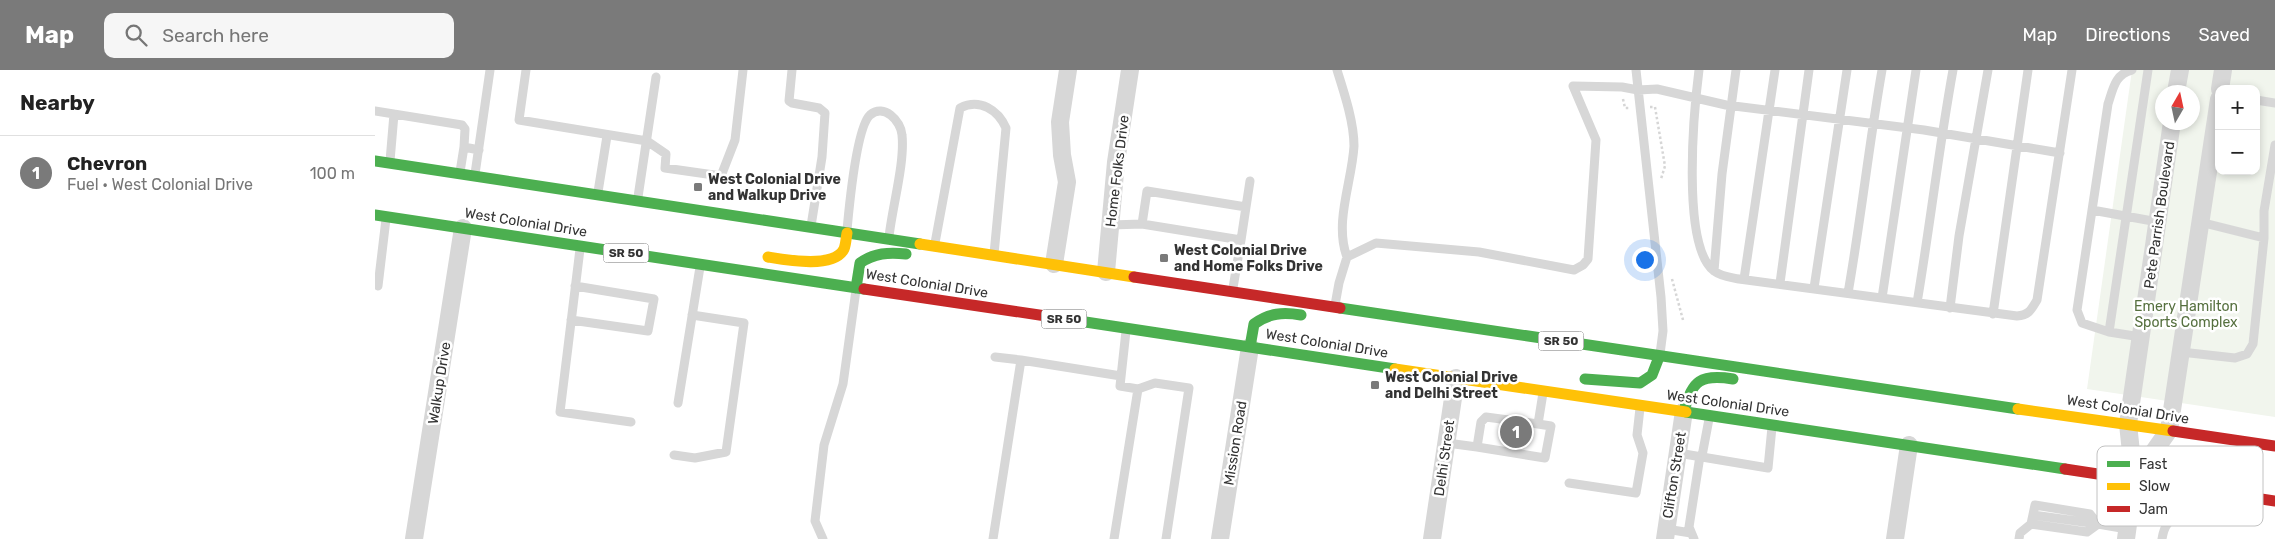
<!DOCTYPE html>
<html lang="en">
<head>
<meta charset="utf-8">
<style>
  :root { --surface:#fff; --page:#f6f6f6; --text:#222; --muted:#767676; --line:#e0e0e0; --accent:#7a7a7a }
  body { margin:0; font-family:Rubik,sans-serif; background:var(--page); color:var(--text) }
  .controls { position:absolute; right:15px; top:15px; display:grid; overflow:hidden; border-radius:10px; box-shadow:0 2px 8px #0003 }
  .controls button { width:45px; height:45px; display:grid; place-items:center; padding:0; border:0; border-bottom:1px solid var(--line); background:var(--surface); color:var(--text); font:25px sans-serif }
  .compass { position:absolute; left:1780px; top:15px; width:45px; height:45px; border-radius:50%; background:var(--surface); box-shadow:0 2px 8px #0003; rotate:9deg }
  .you { position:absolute; left:1269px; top:189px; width:18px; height:18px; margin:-12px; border:4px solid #fff; border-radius:50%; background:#1a73e8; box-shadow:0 0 0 8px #1a73e833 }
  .badge { display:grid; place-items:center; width:32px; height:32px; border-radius:50%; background:var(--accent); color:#fff; font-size:16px; font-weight:700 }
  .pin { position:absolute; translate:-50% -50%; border:2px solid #fff; box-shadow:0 1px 5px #0006 }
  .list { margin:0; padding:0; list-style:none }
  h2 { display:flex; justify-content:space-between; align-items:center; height:65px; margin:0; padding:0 20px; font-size:21px }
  h2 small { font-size:16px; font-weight:400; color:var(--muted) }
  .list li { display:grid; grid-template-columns:32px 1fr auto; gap:15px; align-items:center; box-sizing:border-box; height:75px; padding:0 20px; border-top:1px solid var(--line) }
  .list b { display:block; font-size:19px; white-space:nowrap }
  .list p { margin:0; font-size:16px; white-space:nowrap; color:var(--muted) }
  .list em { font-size:16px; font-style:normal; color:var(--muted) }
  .icon { flex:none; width:28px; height:28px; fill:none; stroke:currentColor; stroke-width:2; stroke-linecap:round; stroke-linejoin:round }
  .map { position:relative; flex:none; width:1900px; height:469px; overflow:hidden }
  header { display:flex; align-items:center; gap:30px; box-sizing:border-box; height:70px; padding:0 25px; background:var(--accent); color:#fff }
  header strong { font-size:24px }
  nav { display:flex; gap:28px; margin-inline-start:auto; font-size:18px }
  .search { width:350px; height:45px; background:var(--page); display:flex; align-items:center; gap:12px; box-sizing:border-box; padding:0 18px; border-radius:10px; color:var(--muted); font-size:19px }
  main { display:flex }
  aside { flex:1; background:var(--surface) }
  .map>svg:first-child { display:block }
  .green { fill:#f1f5ed; fill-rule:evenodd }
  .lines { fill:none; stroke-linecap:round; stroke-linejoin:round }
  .path { stroke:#d6d6d6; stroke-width:2.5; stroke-dasharray:2.5 2.5; stroke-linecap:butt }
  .lane { stroke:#d7d7d7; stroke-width:9 }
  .street { stroke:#d7d7d7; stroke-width:18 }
  .fast { stroke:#4caf50; stroke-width:11 }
  .slow { stroke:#ffc107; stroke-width:11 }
  .jam { stroke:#c62828; stroke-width:11 }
  .poi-dot { fill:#7a7a7a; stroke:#fff; stroke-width:2 }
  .labels { text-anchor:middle; stroke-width:5; stroke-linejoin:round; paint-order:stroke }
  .shield { fill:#fff; stroke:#707070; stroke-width:1 }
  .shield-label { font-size:12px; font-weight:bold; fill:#333 }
  .street-label { font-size:14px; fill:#333; stroke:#fff }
  .poi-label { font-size:14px; font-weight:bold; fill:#333; stroke:#fff; text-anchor:start }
  .park-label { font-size:14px; fill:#56703f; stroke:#fff }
  .key { fill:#fff; stroke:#c2c2c2; stroke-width:1 }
  .key-label { font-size:14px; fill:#333 }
</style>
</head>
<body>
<header>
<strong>Map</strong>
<div class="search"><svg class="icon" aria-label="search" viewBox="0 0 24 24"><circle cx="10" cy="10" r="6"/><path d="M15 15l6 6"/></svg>Search here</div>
<nav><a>Map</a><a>Directions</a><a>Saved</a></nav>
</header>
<main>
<aside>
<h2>Nearby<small></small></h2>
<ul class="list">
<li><span class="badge">1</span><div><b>Chevron</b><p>Fuel · West Colonial Drive</p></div><em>100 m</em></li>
</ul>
</aside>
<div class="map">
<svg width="1900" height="469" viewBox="0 0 1900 469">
  <rect width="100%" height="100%" fill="#fff"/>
  <path class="green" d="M1757,0H1900V347L1712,319ZM1844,19H1881V101H1844ZM1788,22H1818V52H1788Z"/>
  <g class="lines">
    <path class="path" d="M1248,29L1250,38H1255
      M1275,37H1280L1290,96L1286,109
      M1297,209L1308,250"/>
    <path class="lane" d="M151,0L144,50L272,71L291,84L290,98L346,106L360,70L368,0
      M417,0L414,31L417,33L444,38L450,43L447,87L436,156
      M962,0C969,22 979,52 979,76C977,112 959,152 972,187
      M1261,0L1286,227L1288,261L1285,284
      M1324,0C1319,39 1306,176 1339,201C1347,207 1355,207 1364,209L1642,246C1654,245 1656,240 1662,230L1697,0
      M1881,30L1900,33
      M0,41L87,55L90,59L89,77L104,80
      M15,91L19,44
      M85,102L89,77
      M100,104L115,0
      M223,122L232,66
      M263,127L281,7
      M871,137L875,111
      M1717,140L1783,152
      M1825,152L1889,168V141L1900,75
      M767,154L772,121L871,137L866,170
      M736,155L767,154L866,170L858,218
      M472,160C474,139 481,58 495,45C509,33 526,51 527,65C530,93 517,138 514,167
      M560,173L585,38C605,28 623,40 631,58L619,184
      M205,179L185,342L256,352
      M1339,201L1347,104L1361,0
      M1369,209L1400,0
      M1405,213L1434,0
      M3,216L11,149
      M1439,218L1472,0
      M1473,223C1486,149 1494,74 1507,0
      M1507,228L1541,0
      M1542,233C1555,156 1564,77 1578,0
      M960,235L964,213L972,187L1001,173L1104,182L1199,200L1208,195L1213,189L1221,70L1198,16L1247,17L1263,20L1282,19L1351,35L1549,60L1685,83
      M1575,238L1584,166L1613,0
      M1618,244L1653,0
      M196,250L273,261L279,229L200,216
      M1734,262L1707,253L1702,240L1733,34C1738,19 1740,4 1757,0
      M1766,267L1734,262L1773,0
      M1806,282L1860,288L1872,284L1878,274L1889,168
      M620,287L646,290
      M763,319L780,313L814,318L791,469
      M303,333L325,197
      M1072,373L1102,377L1106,352L1111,347L1163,354L1168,323
      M1102,377L1170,388L1176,356L1163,354
      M1303,383L1393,398L1397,357
      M299,385L320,388L351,382L369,253L317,245
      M1327,386L1334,349
      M1194,413L1261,423L1268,383L1262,365L1265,338
      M1658,445L1723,454
      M1656,454L1712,462L1723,454
      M1291,459L1316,463
      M448,469L440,451L449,375L468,314L481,220
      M618,469L646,290L746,306
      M739,469L763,319L745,316L751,261
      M1319,469L1314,457L1325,386
      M1644,469L1645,463L1656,454L1660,435L1715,444L1723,454L1752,459
      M1787,469C1789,456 1793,450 1806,445L1810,419"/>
    <path class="street" d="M1845,19L1848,0
      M1801,22L1805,0
      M679,194L692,112L687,85L685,52L693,0
      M731,202L741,92L755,0
      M1759,410L1794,360L1844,29
      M39,469L88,158
      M845,469L875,277
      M1057,469L1081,308
      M1290,469L1309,341
      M1520,469L1534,375
      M1751,469L1759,410L1753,354L1797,52"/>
    <path class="fast" d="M0,91L545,174
      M0,145L489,219
      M481,218L485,193C499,183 514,182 531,184
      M965,238L1643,339
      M671,246L1020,299
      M875,277L879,254C894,243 908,242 926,245
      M1210,309L1265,313L1277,305L1284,287
      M1309,341C1317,310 1326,304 1358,309
      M1311,342L1690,399"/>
    <path class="slow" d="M545,174L759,207
      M393,187C411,190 459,199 469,179C471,174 471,168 472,163
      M1020,299L1311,342
      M1643,339L1798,361"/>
    <path class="jam" d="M759,207L965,238
      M489,219L671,246
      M1798,361L1900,376
      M1690,399L1900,431"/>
  </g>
  <g class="poi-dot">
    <rect x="318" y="112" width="10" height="10" rx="2.5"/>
    <rect x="784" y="183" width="10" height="10" rx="2.5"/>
    <rect x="995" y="310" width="10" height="10" rx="2.5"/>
  </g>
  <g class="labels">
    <g class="shield">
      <rect x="228.5" y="173.5" width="45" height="19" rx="4"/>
      <rect x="666.5" y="239.5" width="45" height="19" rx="4"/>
      <rect x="1163.5" y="261.5" width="45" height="19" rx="4"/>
    </g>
    <g class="shield-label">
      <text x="251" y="187">SR 50</text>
      <text x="689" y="253">SR 50</text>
      <text x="1186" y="275">SR 50</text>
    </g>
    <g class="street-label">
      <text transform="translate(742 101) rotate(-83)" y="5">Home Folks Drive</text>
      <text transform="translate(1784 145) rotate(-82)" y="5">Pete Parrish Boulevard</text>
      <text transform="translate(151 152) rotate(9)" y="5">West Colonial Drive</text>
      <text transform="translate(552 213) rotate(9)" y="5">West Colonial Drive</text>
      <text transform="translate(952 273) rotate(9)" y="5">West Colonial Drive</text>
      <text transform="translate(64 313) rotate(-81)" y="5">Walkup Drive</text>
      <text transform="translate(1353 333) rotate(8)" y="5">West Colonial Drive</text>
      <text transform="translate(1753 339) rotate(9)" y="5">West Colonial Drive</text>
      <text transform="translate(860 373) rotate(-81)" y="5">Mission Road</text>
      <text transform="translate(1069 388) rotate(-82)" y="5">Delhi Street</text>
      <text transform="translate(1299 405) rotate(-81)" y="5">Clifton Street</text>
    </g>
    <g class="poi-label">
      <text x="333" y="114">West Colonial Drive<tspan x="333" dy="16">and Walkup Drive</tspan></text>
      <text x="799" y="185">West Colonial Drive<tspan x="799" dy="16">and Home Folks Drive</tspan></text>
      <text x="1010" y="312">West Colonial Drive<tspan x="1010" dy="16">and Delhi Street</tspan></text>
    </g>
    <g class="park-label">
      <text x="1811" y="241">Emery Hamilton<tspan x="1811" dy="16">Sports Complex</tspan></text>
    </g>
  </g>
  <rect x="1722" y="376" width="166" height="80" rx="8" class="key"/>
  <rect x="1732" y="391" width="23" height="6" fill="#4caf50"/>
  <rect x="1732" y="413" width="23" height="7" fill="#ffc107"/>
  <rect x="1732" y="436" width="23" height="6" fill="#c62828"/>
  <g class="key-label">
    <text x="1764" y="399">Fast</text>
    <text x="1764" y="421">Slow</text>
    <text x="1764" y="444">Jam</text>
  </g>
</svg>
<div class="controls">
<button>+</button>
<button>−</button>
</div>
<svg class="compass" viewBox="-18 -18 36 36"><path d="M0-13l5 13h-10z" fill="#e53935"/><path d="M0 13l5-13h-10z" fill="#767676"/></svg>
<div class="you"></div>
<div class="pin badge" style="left:1141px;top:362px">1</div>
</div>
</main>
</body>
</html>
